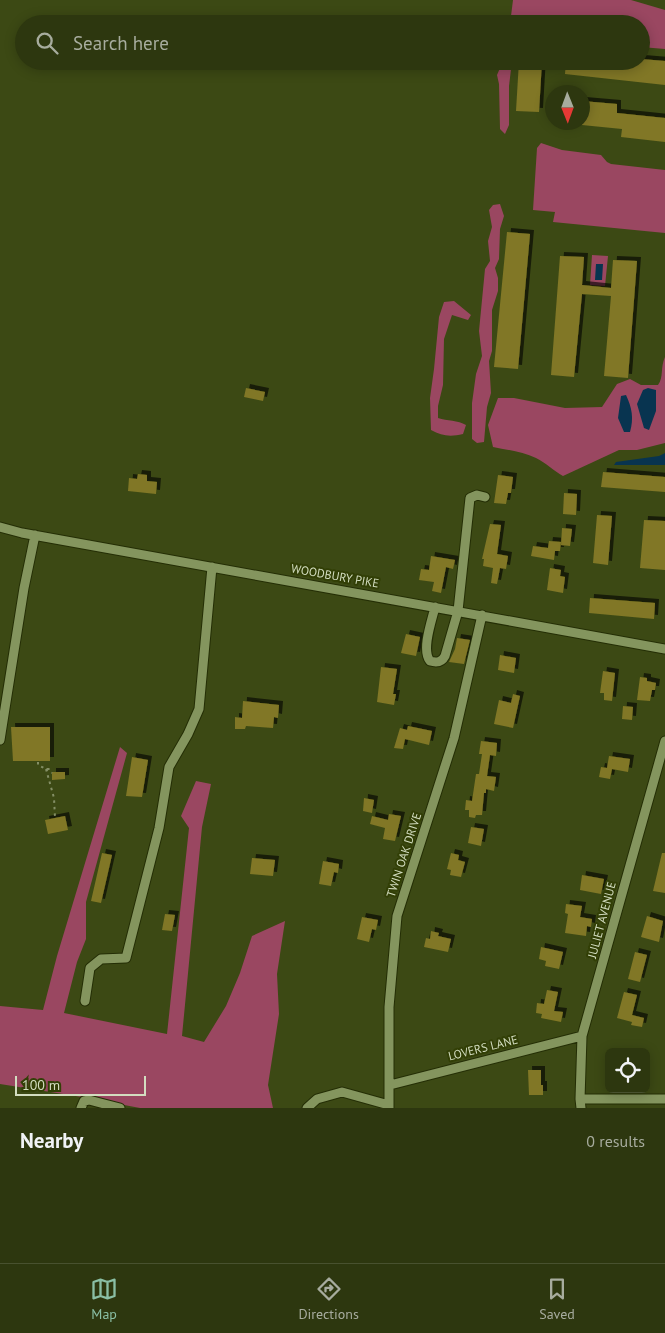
<!DOCTYPE html>
<html lang="en">
<head>
<meta charset="utf-8">
<style>
  :root { --surface:#2d370f; --page:#353f18; --text:#f1f3f6; --muted:#a7ac9e; --line:#48512f; --accent:#8abfa5 }
  body { margin:0; font-family:"PT Sans",sans-serif; background:var(--page); color:var(--text) }
  .controls { position:absolute; right:15px; bottom:15px; display:grid; overflow:hidden; border-radius:8px; box-shadow:0 2px 12px #0003 }
  .controls button { width:45px; height:45px; display:grid; place-items:center; padding:0; border:0; border-bottom:1px solid var(--line); background:var(--surface); color:var(--text); font:25px sans-serif }
  .compass { position:absolute; left:545px; top:85px; width:45px; height:45px; border-radius:50%; background:var(--surface); box-shadow:0 2px 12px #0003; rotate:179deg }
  .scale { position:absolute; left:15px; bottom:12px; width:131px; box-sizing:border-box; padding-left:5px; border:2px solid #d3ddc0; border-top:0; font-size:14px; line-height:18px; white-space:nowrap; color:#d3ddc0; -webkit-text-stroke:4px #323f06; paint-order:stroke }
  .list { margin:0; padding:0; list-style:none }
  h2 { display:flex; justify-content:space-between; align-items:center; height:65px; margin:0; padding:0 20px; font-size:21px }
  h2 small { font-size:16px; font-weight:400; color:var(--muted) }
  .icon { flex:none; width:28px; height:28px; fill:none; stroke:currentColor; stroke-width:2; stroke-linecap:round; stroke-linejoin:round }
  .map { position:relative; flex:none; width:665px; height:1108px; overflow:hidden }
  .search { position:absolute; background:var(--surface); box-shadow:0 2px 12px #0003; left:15px; right:15px; top:15px; height:55px; display:flex; align-items:center; gap:12px; box-sizing:border-box; padding:0 18px; border-radius:28px; color:var(--muted); font-size:19px }
  .sheet { height:155px; background:var(--surface) }
  nav { display:flex; justify-content:space-around; align-items:center; box-sizing:border-box; height:70px; border-top:1px solid var(--line); background:var(--surface); font-size:14px; color:var(--muted) }
  nav a { display:grid; justify-items:center; gap:2px }
  nav .on { color:var(--accent) }
  .map>svg:first-child { display:block }
  .green { fill:#9a4761 }
  .water { fill:#083450 }
  .building { fill:#817726; filter:url(#shadow) }
  .lines { fill:none; stroke-linecap:round; stroke-linejoin:round }
  .minor-casing { stroke:#242e05; stroke-width:11 }
  .path { stroke:#848f66; stroke-width:2; stroke-dasharray:2.5 4; stroke-linecap:butt }
  .minor { stroke:#84955e; stroke-width:9 }
  .labels { text-anchor:middle; stroke-width:4; stroke-linejoin:round; paint-order:stroke }
  .street-label { font-size:12px; fill:#d3ddc0; stroke:#323f06 }
</style>
</head>
<body>
<div class="map">
<svg width="665" height="1108" viewBox="0 0 665 1108">
  <defs>
    <filter id="shadow"><feDropShadow dx="4" dy="-4" stdDeviation="0" flood-color="#0009"/></filter>
  </defs>
  <rect width="100%" height="100%" fill="#3c4914"/>
  <path class="green" d="M513,0H631L665,10V49L641,47V24H510Z
    M503,61H512L509,86V125L505,134L500,129L499,84L497,75Z
    M541,143L562,150L601,155L607,162L611,164L665,170V233L553,222L555,212L533,210L537,148Z
    M500,204L504,216L500,229L499,259L495,268L498,278V291L492,310V351L489,361L491,393L487,407L484,442L477,443L472,439V403L476,374L482,356L479,331L485,269L490,261L488,241L492,227L489,210L493,205Z
    M592,255L608,256L605,286L590,285Z
    M454,301L471,315L468,320L452,315L444,339L443,385L438,406V418C447,421 458,420 466,425L463,434C450,437 442,436 431,430L430,398L434,369L439,317L444,302Z
    M665,357V443L637,450H619L563,476C554,471 546,463 536,458C523,452 508,450 493,447L488,425L498,398H514L565,408L602,407L617,384L630,379L641,385H658C664,377 660,368 665,357Z
    M120,747L127,753L86,902V939L77,962L64,1013L167,1034L189,828L181,816L196,781L211,784L202,827L182,1036L204,1042L226,1006L240,973L252,936L285,921L277,974L279,1014L268,1085L273,1108H140L82,1097L0,1084V1006L43,1010L57,956Z"/>
  <path class="water" d="M596,264H603L602,280H595Z
    M648,388L656,390V411L649,430L644,428L637,404L643,390Z
    M626,395C632,408 634,418 630,432H624L618,418L621,396Z
    M665,453V465H614L616,462L659,456Z"/>
  <path class="building" d="M641,59L665,61V85L565,74L566,61H641Z
    M519,61H542L539,112L516,111Z
    M582,101L617,104V113L665,118V142L621,137L622,129L582,125Z
    M507,232L530,234L518,369L494,367Z
    M560,256L584,257L582,285L611,288L613,260L637,261L628,378L604,376L611,296L582,294L574,377L551,375Z
    M246,388L265,392L263,401L244,397Z
    M603,472L665,477V492L601,487Z
    M138,474L147,475V481L157,482L156,494L128,491L129,478L137,479Z
    M498,475L513,477L511,493H508L506,504L494,503Z
    M564,493L577,494L576,515L563,514Z
    M597,515L612,516L608,565L593,563Z
    M644,520L665,521V570L640,568Z
    M490,524L501,525L497,554L508,556L506,569L500,568L497,584L491,583L493,568L483,566L484,559H482Z
    M562,528L572,529L570,546L561,545Z
    M549,541L561,542L560,551H555L554,560L531,556L533,546L548,548Z
    M431,556L455,560L453,569L446,567L441,593L432,591L434,582L419,580L421,569L429,570Z
    M550,568L561,570L560,576L565,577L563,593L547,590Z
    M590,598L655,603L654,619L589,613Z
    M406,634L420,637L416,656L401,653Z
    M457,638L470,640L464,664L449,662L455,649Z
    M500,655L516,658L514,673L498,670Z
    M381,667L397,669L393,694H396L394,705L377,702Z
    M603,671L615,673L612,701L604,700V693H600Z
    M640,677L647,678V681L656,683L655,690H652L650,701L637,700Z
    M513,694L520,696L513,728L494,724L499,700L511,703Z
    M243,701L279,705L278,718L274,717L273,728L246,726L245,729H235V717L242,718Z
    M623,706L633,707L632,720L622,719Z
    M408,726L432,731L429,745L405,739L403,749L394,748L400,728L407,730Z
    M11,727H50V761H13Z
    M481,741L497,743L496,756L490,755L487,776L496,777L494,791L486,789V793H484L482,815H476L475,818L469,817V810H465L466,800L472,801L476,774H479L482,754H479Z
    M609,756L630,759L628,772L612,769L610,779L599,777L601,767L607,768Z
    M132,757L148,760L142,797L126,796Z
    M52,772H65V779L52,780Z
    M364,798L374,800L372,813L363,811Z
    M389,814L401,816L395,841L383,839L385,828L370,824L372,816L388,820Z
    M65,816L68,830L48,834L45,820Z
    M471,827L484,829L481,846L468,843Z
    M102,853L112,855L101,903L91,901Z
    M451,853L459,855L458,860L465,862L461,877L450,875L451,870L447,869Z
    M662,853H665V893L653,891Z
    M252,858L275,860L273,876L250,874Z
    M323,861L339,864L338,873L334,872L331,886L319,884Z
    M582,875L604,879L601,894L580,890Z
    M566,904L582,906L580,917L592,919L591,927L587,926L586,936L565,933L568,914L565,913Z
    M165,914L175,915L172,931L162,930Z
    M647,916L663,921L659,942L641,937Z
    M362,917L378,920L376,930L372,929L369,942L357,939Z
    M431,931L439,933L438,936L451,939L448,952L424,947L426,938L430,939Z
    M541,947L563,952L559,969L545,966L546,961L539,959Z
    M635,952L647,955L640,982L628,979Z
    M547,990L558,992L554,1011L563,1012L561,1022L541,1018L542,1014L536,1013L537,1003L544,1004Z
    M624,992L637,995L632,1015L644,1018L642,1027L631,1025L632,1022L617,1018Z
    M528,1070H541V1085H543V1095H529Z"/>
  <g class="lines">
    <defs>
      <path id="minor" d="M0,527L22,533L665,649
        M435,607C432,620 421,650 430,661C437,663 442,662 445,656L458,611L470,498L477,495L485,497
        M0,740L24,588L35,535
        M85,1001L90,968L101,959L126,958L159,828L169,767L188,734L199,709L212,567
        M390,1085L582,1036
        M580,1099H665
        M81,1108L84,1101L89,1100L120,1108
        M307,1108L317,1099L342,1092L389,1105
        M389,1108V1007L397,916L454,738L482,615
        M581,1108L580,1099L582,1036L665,741"/>
    </defs>
    <use href="#minor" class="minor-casing"/>
    <path class="path" d="M38,762V765L46,769H51
      M46,769L54,798L55,818
      M46,769L52,773"/>
    <use href="#minor" class="minor"/>
  </g>
  <g class="labels">
    <g class="street-label">
      <text transform="translate(335 576) rotate(10)" y="4">WOODBURY PIKE</text>
      <text transform="translate(404 855) rotate(-72)" y="4">TWIN OAK DRIVE</text>
      <text transform="translate(602 920) rotate(-75)" y="4">JULIET AVENUE</text>
      <text transform="translate(483 1048) rotate(-14)" y="4">LOVERS LANE</text>
    </g>
  </g>
</svg>
<div class="controls">
<button><svg class="icon" aria-label="locate" viewBox="0 0 24 24"><circle cx="12" cy="12" r="6"/><path d="M12 2v4M12 18v4M2 12h4M18 12h4"/></svg></button>
</div>
<svg class="compass" viewBox="-18 -18 36 36"><path d="M0-13l5 13h-10z" fill="#e53935"/><path d="M0 13l5-13h-10z" fill="#a7ac9e"/></svg>
<div class="scale">100 m</div>
<div class="search"><svg class="icon" aria-label="search" viewBox="0 0 24 24"><circle cx="10" cy="10" r="6"/><path d="M15 15l6 6"/></svg>Search here</div>
</div>
<section class="sheet">
<h2>Nearby<small>0 results</small></h2>
<ul class="list">
</ul>
</section>
<nav>
<a class="on"><svg class="icon" aria-label="map" viewBox="0 0 24 24"><path d="M3 6l6-2 6 2 6-2v14l-6 2-6-2-6 2zM9 4v14M15 6v14"/></svg>Map</a>
<a><svg class="icon" aria-label="directions" viewBox="0 0 24 24"><path d="M12 3l9 9-9 9-9-9zM9 14v-3h6M13 9l2 2-2 2"/></svg>Directions</a>
<a><svg class="icon" aria-label="saved" viewBox="0 0 24 24"><path d="M7 4h10v16l-5-4-5 4z"/></svg>Saved</a>
</nav>
</body>
</html>
